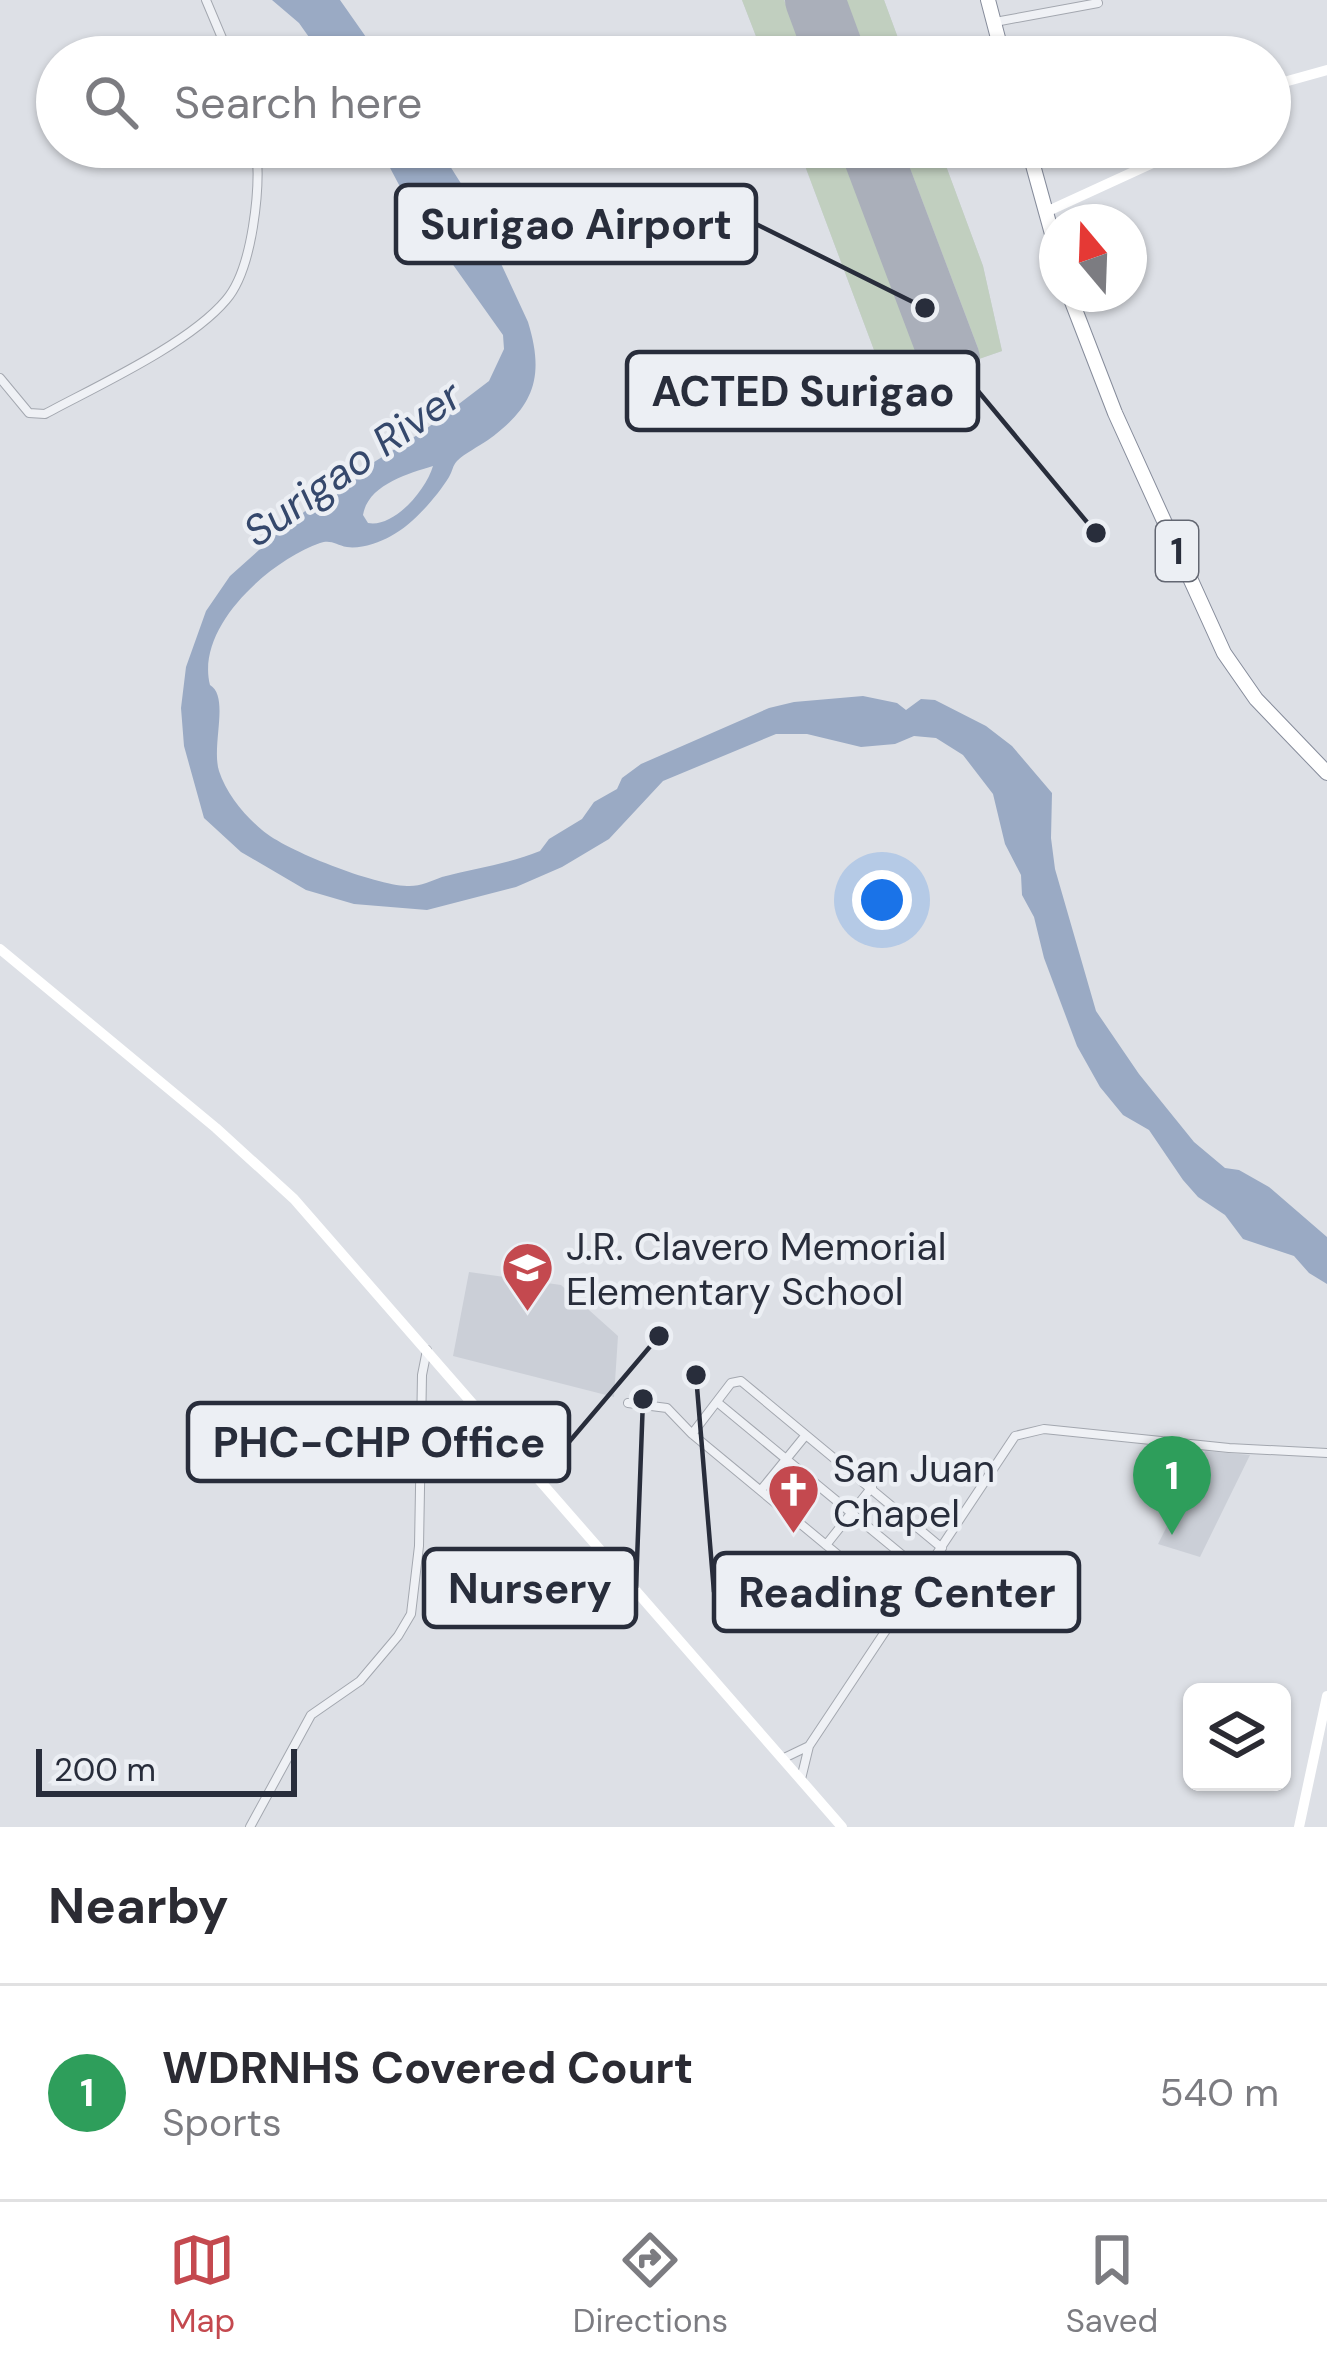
<!DOCTYPE html>
<html lang="en">
<head>
<meta charset="utf-8">
<style>
  :root { --surface:#fff; --page:#f7f7f7; --text:#2b2b33; --muted:#7c7c81; --line:#e1e1e2; --accent:#c4494f }
  body { margin:0; font-family:"DM Sans",sans-serif; background:var(--page); color:var(--text) }
  .controls { position:absolute; right:36px; bottom:36px; display:grid; overflow:hidden; border-radius:18px; box-shadow:0 3px 9px #0004 }
  .controls button { width:108px; height:108px; display:grid; place-items:center; padding:0; border:0; border-bottom:3px solid var(--line); background:var(--surface); color:var(--text); font:60px sans-serif }
  .compass { position:absolute; left:1039px; top:204px; width:108px; height:108px; border-radius:50%; background:var(--surface); box-shadow:0 3px 9px #0004; rotate:341deg }
  .scale { position:absolute; left:36px; bottom:30px; width:261px; box-sizing:border-box; padding-left:12px; border:6px solid #282d3b; border-top:0; font-size:33px; line-height:42px; white-space:nowrap; color:#282d3b; -webkit-text-stroke:9px #eceff4; paint-order:stroke }
  .you { position:absolute; left:882px; top:900px; width:42px; height:42px; margin:-30px; border:9px solid #fff; border-radius:50%; background:#1a73e8; box-shadow:0 0 0 18px #1a73e833 }
  .badge { display:grid; place-items:center; width:78px; height:78px; border-radius:50%; background:var(--accent); color:#fff; font-size:39px; font-weight:700 }
  .pin { position:absolute; translate:-50% -99px; filter:drop-shadow(0 3px 6px #0008) }
  .pin::after { content:''; position:absolute; top:63px; width:42px; height:36px; background:inherit; clip-path:polygon(0 0,100% 0,50% 100%) }
  .list { margin:0; padding:0; list-style:none }
  h2 { display:flex; justify-content:space-between; align-items:center; height:156px; margin:0; padding:0 48px; font-size:51px }
  h2 small { font-size:39px; font-weight:400; color:var(--muted) }
  .list li { display:grid; grid-template-columns:78px 1fr auto; gap:36px; align-items:center; box-sizing:border-box; height:216px; padding:0 48px; border-top:3px solid var(--line) }
  .list b { display:block; font-size:45px; white-space:nowrap }
  .list p { margin:0; font-size:39px; white-space:nowrap; color:var(--muted) }
  .list em { font-size:39px; font-style:normal; color:var(--muted) }
  .icon { flex:none; width:66px; height:66px; fill:none; stroke:currentColor; stroke-width:2; stroke-linecap:round; stroke-linejoin:round }
  .map { position:relative; flex:none; width:1327px; height:1827px; overflow:hidden }
  .search { position:absolute; background:var(--surface); box-shadow:0 3px 9px #0004; left:36px; right:36px; top:36px; height:132px; display:flex; align-items:center; gap:30px; box-sizing:border-box; padding:0 42px; border-radius:66px; color:var(--muted); font-size:45px }
  .sheet { height:372px; background:var(--surface) }
  nav { display:flex; justify-content:space-around; align-items:center; box-sizing:border-box; height:168px; border-top:3px solid var(--line); background:var(--surface); font-size:33px; color:var(--muted) }
  nav a { display:grid; justify-items:center; gap:6px }
  nav .on { color:var(--accent) }
  .map>svg:first-child { display:block }
  .built { fill:#cbcfd7 }
  .green { fill:#c1cfbf }
  .water { fill:#9aaac4; fill-rule:evenodd }
  .lines { fill:none; stroke-linecap:round; stroke-linejoin:round }
  .runway { stroke:#aaafba; stroke-width:60 }
  .street-casing { stroke:#a3a7af; stroke-width:10 }
  .highway-casing { stroke:#868c9b; stroke-width:16 }
  .street { stroke:#eff1f5; stroke-width:8 }
  .secondary { stroke:#fff; stroke-width:10 }
  .highway { stroke:#fff; stroke-width:14 }
  .labels { text-anchor:middle; stroke-width:9; stroke-linejoin:round; paint-order:stroke }
  .shield { fill:#eceff4; stroke:#636772; stroke-width:3 }
  .shield-label { font-size:36px; font-weight:bold; fill:#282d3b }
  .poi-label { font-size:39px; fill:#282d3b; stroke:#eceff4; text-anchor:start }
  .water-label { font-size:42px; font-style:italic; fill:#35486c; stroke:#eceff4 }
  .leader { fill:none; stroke:#282d3b; stroke-width:4.5 }
  .callout-dot { fill:#282d3b; stroke:#eceff4; stroke-width:4.5 }
  .callout { fill:#eceff4; stroke:#282d3b; stroke-width:4.5 }
  .callout-label { font-size:42px; text-anchor:middle; font-weight:bold; fill:#282d3b }
</style>
</head>
<body>
<div class="map">
<svg width="1327" height="1827" viewBox="0 0 1327 1827">
  <rect width="100%" height="100%" fill="#dde0e6"/>
  <path class="built" d="M742,0H884L905,57H764Z
    M798,147H939L983,266L1002,351L889,390Z
    M469,1272L561,1285L618,1336L614,1397L453,1356Z
    M1205,1451L1250,1455L1200,1557L1158,1544Z"/>
  <path class="green" d="M742,0H784L806,57H764Z
    M846,0H884L905,57H868Z
    M798,147H840L924,368L978,348L902,147H939L983,266L1002,351L889,390Z"/>
  <path class="water" d="M272,0H340L380,57H323L299,23Z
    M379,147H438L472,201L528,322C545,377 534,407 488,440C478,447 465,453 457,461C452,467 453,470 449,477C436,498 412,525 391,536C379,543 360,549 347,547C336,545 331,539 320,543C271,560 195,626 210,685C230,697 211,745 219,771C226,793 244,815 262,830C286,851 375,885 407,886C419,887 431,881 442,877C475,868 508,864 540,851L549,839L582,819L594,802L617,789L622,778L641,764L769,708L794,702L863,696L897,703L906,710L921,699L935,700L986,726L1012,746L1052,793L1051,838L1055,869L1096,1011L1139,1074L1194,1142L1225,1168L1239,1170L1269,1187L1327,1237V1284L1309,1273L1294,1256L1243,1239L1225,1215L1198,1197L1183,1180L1149,1130L1123,1115L1100,1087L1077,1046L1044,958L1034,917L1022,895L1021,875L1005,844L993,794L963,755L936,738L914,736L895,744L861,747L807,734H776L663,781L609,839L562,867L516,887L427,910L354,904L306,890L241,852L204,818L184,746L181,708L186,667L206,611L230,576L279,532L339,484L422,432L489,381L504,349L503,335L407,200ZM433,466C426,490 394,528 368,523L363,515C368,485 407,474 433,466Z"/>
  <g class="lines">
    <path class="runway" d="M815,0L836,57
      M870,147L950,359"/>
    <defs>
      <path id="street" d="M206,0L230,57
        M995,22L1098,3
        M0,378L29,413L45,414C97,386 189,344 226,300C253,269 261,186 256,147
        M717,1402L924,1573
        M628,1403L667,1408L692,1434
        M761,1490L805,1436
        M826,1545L872,1487
        M901,1607L692,1434L731,1383L741,1381L942,1548
        M784,1758L809,1746L1015,1436L1044,1429L1229,1448L1327,1453
        M801,1779L809,1746
        M250,1827L311,1715L360,1681L398,1636L411,1614L419,1546L422,1375L427,1350"/>
      <path id="highway" d="M988,0L1003,57
        M1028,147L1057,252
        M1069,294L1115,413L1224,653L1256,699L1327,773"/>
    </defs>
    <use href="#street" class="street-casing"/>
    <use href="#highway" class="highway-casing"/>
    <use href="#street" class="street"/>
    <path class="secondary" d="M1270,86L1327,70
      M1046,212L1179,151L1201,147
      M0,949L216,1128L294,1199L842,1827
      M1299,1827L1327,1696"/>
    <use href="#highway" class="highway"/>
  </g>
  <defs>
    <symbol id="school-pin" viewBox="-11 -11 22 30"><path d="M0 17L-7.5 6A9.5 9.5 0 1 1 7.5 6Z" fill="#c4494f" stroke="#eceff4"/><path d="M0-5L7-2L0 1L-7-2ZM-4 1L0 2.5L4 1V4Q0 6-4 4Z" fill="#fff"/></symbol>
    <symbol id="church-pin" viewBox="-11 -11 22 30"><path d="M0 17L-7.5 6A9.5 9.5 0 1 1 7.5 6Z" fill="#c4494f" stroke="#eceff4"/><path d="M-1.2-6h2.4v3.5h3.3v2.4h-3.3V6h-2.4V-.1h-3.3v-2.4h3.3Z" fill="#fff"/></symbol>
  </defs>
  <g fill-rule="evenodd">
    <use href="#school-pin" x="498" y="1238" width="59" height="81"/>
    <use href="#church-pin" x="764" y="1460" width="59" height="81"/>
  </g>
  <g class="labels">
    <rect class="shield" x="1156" y="521" width="42" height="60" rx="9"/>
    <g class="shield-label">
      <text x="1177" y="564">1</text>
    </g>
    <g class="poi-label">
      <text x="566" y="1260">J.R. Clavero Memorial<tspan x="566" dy="45">Elementary School</tspan></text>
      <text x="833" y="1482">San Juan<tspan x="833" dy="45">Chapel</tspan></text>
    </g>
    <g class="water-label">
      <text transform="translate(352 463) rotate(-35)" y="15">Surigao River</text>
    </g>
  </g>
  <path class="leader" d="M925 308L756 224M1096 533L978 391M659 1336L569 1442M643 1399L636 1588M696 1375L714 1592"/>
  <g class="callout-dot">
    <circle cx="925" cy="308" r="12"/>
    <circle cx="1096" cy="533" r="12"/>
    <circle cx="659" cy="1336" r="12"/>
    <circle cx="643" cy="1399" r="12"/>
    <circle cx="696" cy="1375" r="12"/>
  </g>
  <g class="callout">
    <rect x="396" y="185" width="360" height="78" rx="12"/>
    <rect x="627" y="352" width="351" height="78" rx="12"/>
    <rect x="188" y="1403" width="381" height="78" rx="12"/>
    <rect x="424" y="1549" width="212" height="78" rx="12"/>
    <rect x="714" y="1553" width="365" height="78" rx="12"/>
  </g>
  <g class="callout-label">
    <text x="576" y="239">Surigao Airport</text>
    <text x="803" y="406">ACTED Surigao</text>
    <text x="379" y="1457">PHC-CHP Office</text>
    <text x="530" y="1603">Nursery</text>
    <text x="897" y="1607">Reading Center</text>
  </g>
</svg>
<div class="controls">
<button><svg class="icon" aria-label="layers" viewBox="0 0 24 24"><path d="M12 4l9 5-9 5-9-5zM3 14l9 5 9-5"/></svg></button>
</div>
<svg class="compass" viewBox="-18 -18 36 36"><path d="M0-13l5 13h-10z" fill="#e53935"/><path d="M0 13l5-13h-10z" fill="#7c7c81"/></svg>
<div class="scale">200 m</div>
<div class="you"></div>
<div class="pin badge" style="left:1172px;top:1535px;background:#2e9e5b">1</div>
<div class="search"><svg class="icon" aria-label="search" viewBox="0 0 24 24"><circle cx="10" cy="10" r="6"/><path d="M15 15l6 6"/></svg>Search here</div>
</div>
<section class="sheet">
<h2>Nearby<small></small></h2>
<ul class="list">
<li><span class="badge" style="background:#2e9e5b">1</span><div><b>WDRNHS Covered Court</b><p>Sports</p></div><em>540 m</em></li>
</ul>
</section>
<nav>
<a class="on"><svg class="icon" aria-label="map" viewBox="0 0 24 24"><path d="M3 6l6-2 6 2 6-2v14l-6 2-6-2-6 2zM9 4v14M15 6v14"/></svg>Map</a>
<a><svg class="icon" aria-label="directions" viewBox="0 0 24 24"><path d="M12 3l9 9-9 9-9-9zM9 14v-3h6M13 9l2 2-2 2"/></svg>Directions</a>
<a><svg class="icon" aria-label="saved" viewBox="0 0 24 24"><path d="M7 4h10v16l-5-4-5 4z"/></svg>Saved</a>
</nav>
</body>
</html>
